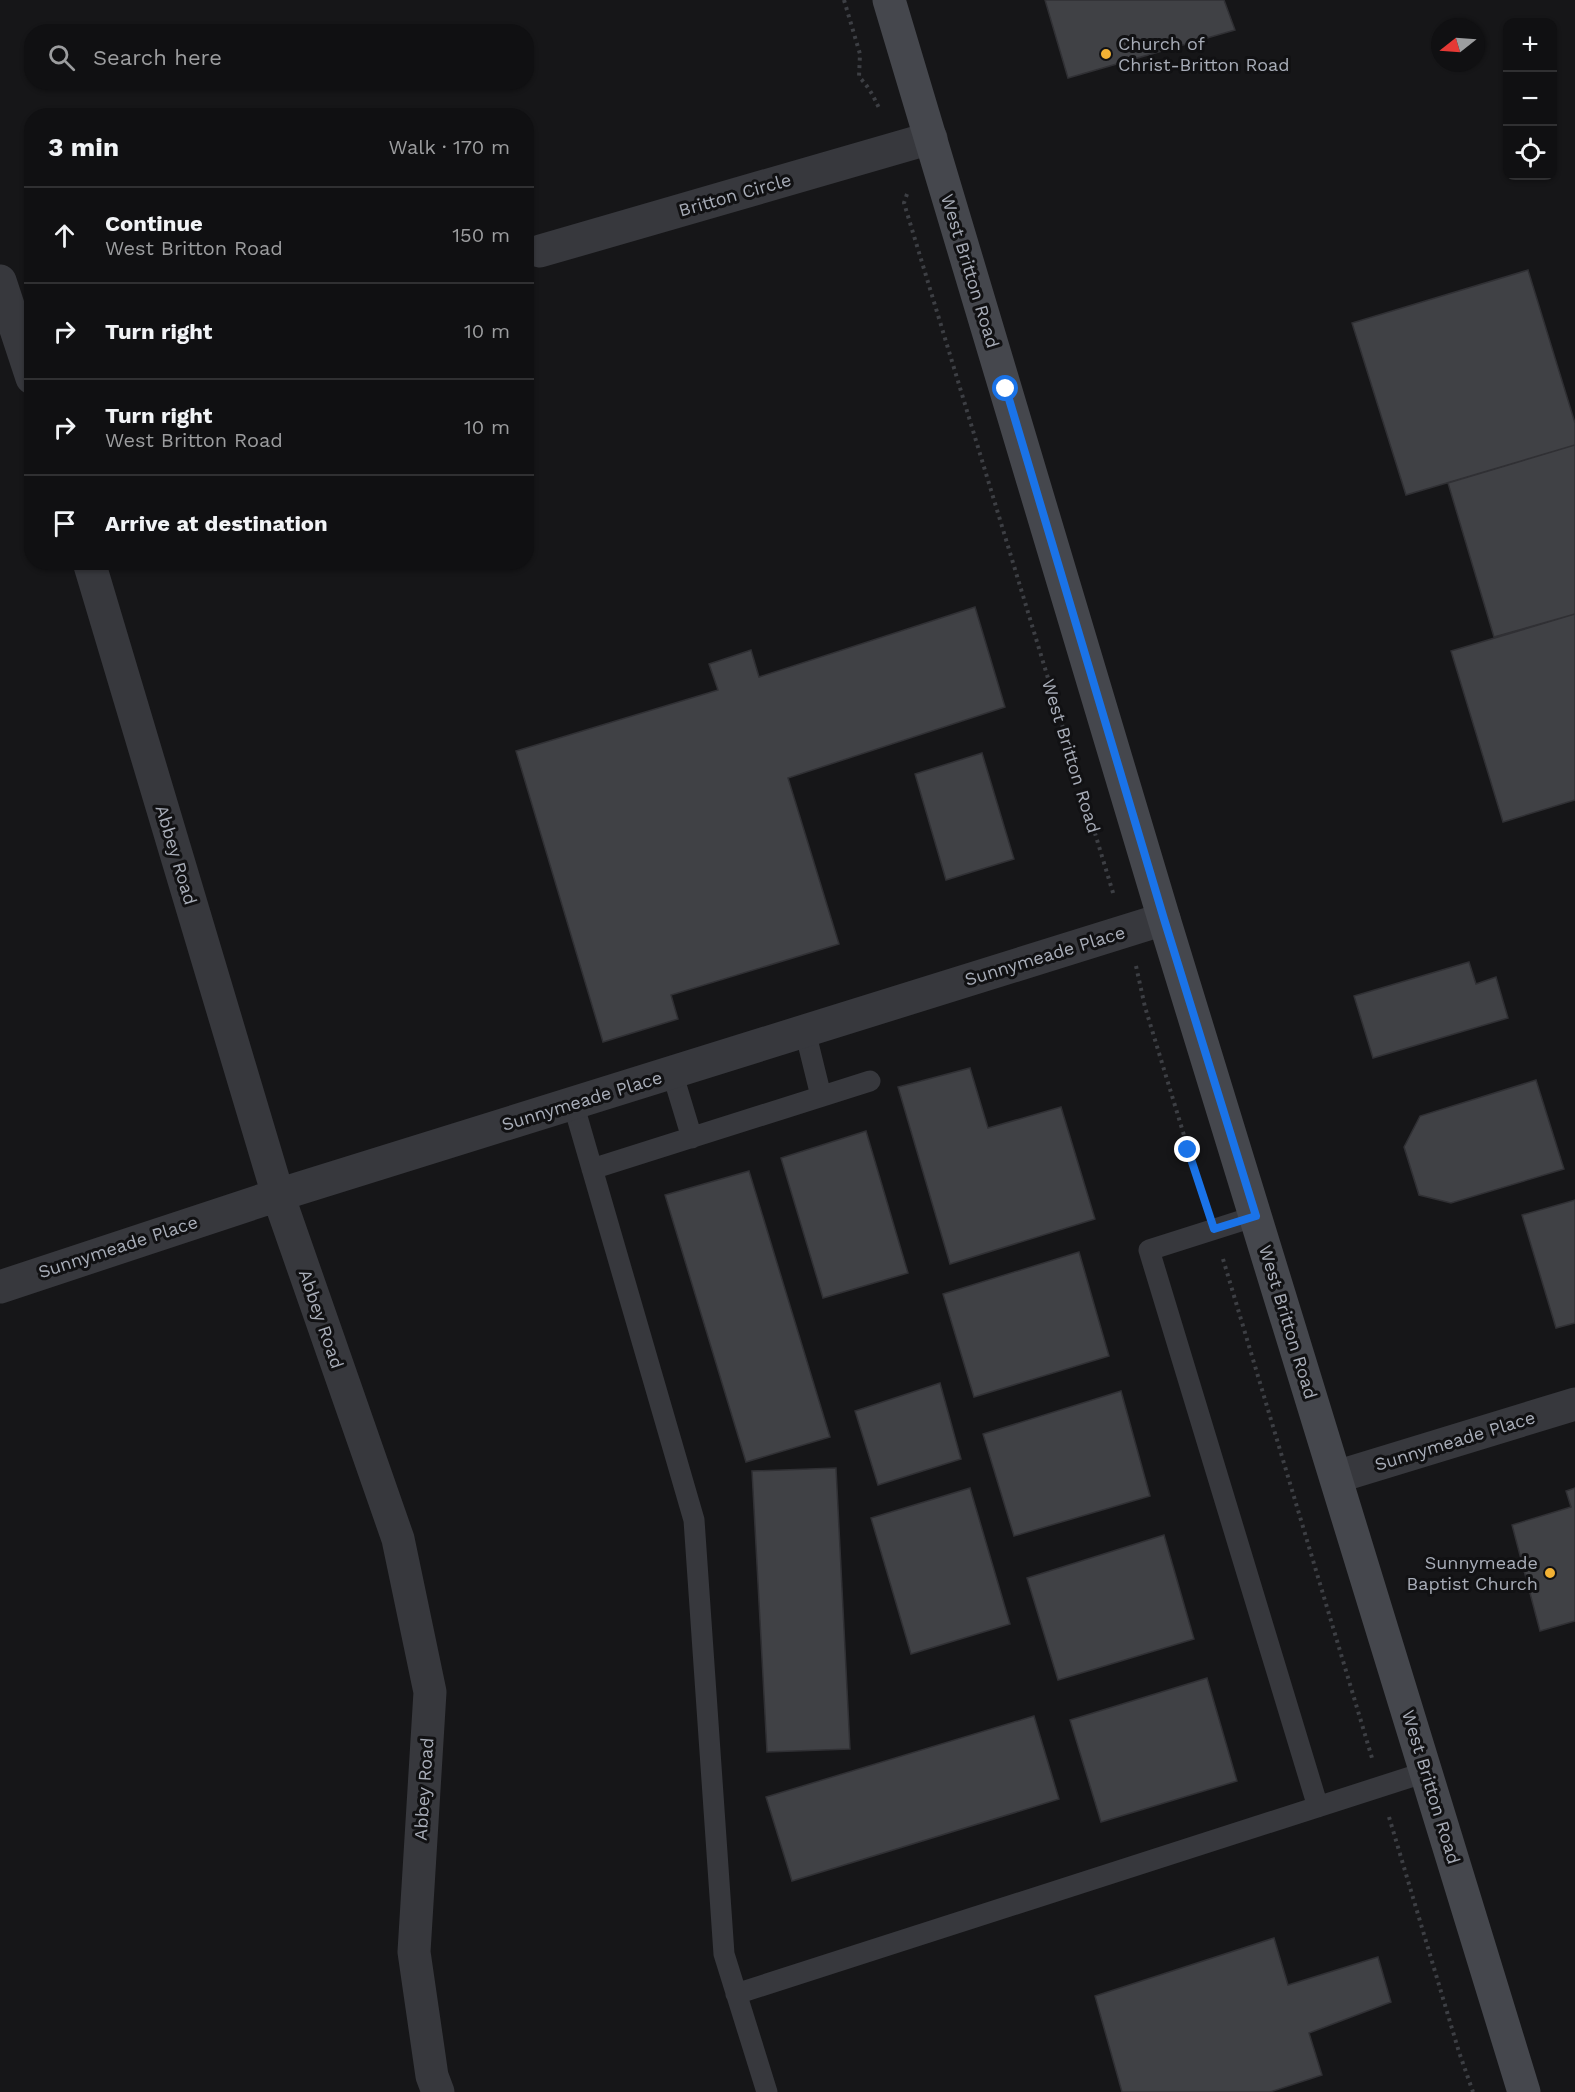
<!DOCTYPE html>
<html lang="en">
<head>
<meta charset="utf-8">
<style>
  :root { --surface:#101012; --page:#19191b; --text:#f1f3f6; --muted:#9c9d9f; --line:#303032 }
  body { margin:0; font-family:"Work Sans",sans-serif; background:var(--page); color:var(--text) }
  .controls { position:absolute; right:18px; top:18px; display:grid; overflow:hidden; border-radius:12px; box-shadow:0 2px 4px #0004 }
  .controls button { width:54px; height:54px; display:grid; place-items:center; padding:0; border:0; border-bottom:2px solid var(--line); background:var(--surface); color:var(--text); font:30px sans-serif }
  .compass { position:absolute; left:1431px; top:18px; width:54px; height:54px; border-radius:50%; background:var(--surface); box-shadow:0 2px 4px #0004; rotate:253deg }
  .stop { position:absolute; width:18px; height:18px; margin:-14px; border:4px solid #1a73e8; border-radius:50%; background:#fff }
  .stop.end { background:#1a73e8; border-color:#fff; box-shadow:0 2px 6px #0008 }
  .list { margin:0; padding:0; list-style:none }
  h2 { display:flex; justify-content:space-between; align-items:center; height:78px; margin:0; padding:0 24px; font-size:26px }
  h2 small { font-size:20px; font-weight:400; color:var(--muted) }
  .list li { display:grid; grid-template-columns:39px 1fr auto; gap:18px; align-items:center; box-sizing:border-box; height:96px; padding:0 24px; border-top:2px solid var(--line) }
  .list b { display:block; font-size:22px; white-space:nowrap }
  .list p { margin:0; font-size:20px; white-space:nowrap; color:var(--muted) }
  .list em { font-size:20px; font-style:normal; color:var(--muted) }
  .icon { flex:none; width:33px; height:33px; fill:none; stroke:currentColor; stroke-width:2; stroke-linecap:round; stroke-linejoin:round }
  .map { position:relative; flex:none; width:1575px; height:2092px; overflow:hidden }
  .search { position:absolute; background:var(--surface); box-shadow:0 2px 4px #0004; left:24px; top:24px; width:510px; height:66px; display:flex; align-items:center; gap:15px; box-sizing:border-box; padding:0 21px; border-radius:24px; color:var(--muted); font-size:22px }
  .panel { position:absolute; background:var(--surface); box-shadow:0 2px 4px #0004; left:24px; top:108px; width:510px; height:462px; border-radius:24px }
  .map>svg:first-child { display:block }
  .building { fill:#404145; stroke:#303034; stroke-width:1.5 }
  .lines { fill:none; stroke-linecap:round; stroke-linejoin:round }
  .path { stroke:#3d3f44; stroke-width:4; stroke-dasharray:3 4.5; stroke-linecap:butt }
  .lane { stroke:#37383d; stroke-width:21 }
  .street { stroke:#37383d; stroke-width:33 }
  .secondary { stroke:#45474d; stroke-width:33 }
  .route { stroke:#1a73e8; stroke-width:8 }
  .poi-dot { fill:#f2b134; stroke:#111113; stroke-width:2 }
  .labels { text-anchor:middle; stroke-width:6; stroke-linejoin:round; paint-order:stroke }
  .poi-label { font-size:18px; fill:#a8adb8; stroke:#111113; text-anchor:start }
  .street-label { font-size:18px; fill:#a8adb8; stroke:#111113 }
</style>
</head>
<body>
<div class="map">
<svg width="1575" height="2092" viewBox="0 0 1575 2092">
  <rect width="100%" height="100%" fill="#161618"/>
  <path class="building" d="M1045,0H1224L1235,30L1068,78Z
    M1528,270L1575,423V445L1406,495L1352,323Z
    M1575,445V614L1494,637L1448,483Z
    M975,607L1005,707L788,778L839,944L671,995L678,1019L603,1042L516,751L718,690L709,664L751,650L759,677Z
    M1575,614V800L1503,822L1451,651Z
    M982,753L1014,859L946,880L915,774Z
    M1469,962L1476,984L1496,977L1508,1018L1373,1058L1354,996Z
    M970,1068L988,1128L1061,1107L1095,1219L950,1264L898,1087Z
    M1536,1080L1564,1169L1451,1203L1419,1195L1404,1147L1420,1116Z
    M866,1131L908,1273L823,1298L781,1158Z
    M749,1171L830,1437L746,1462L665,1195Z
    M1575,1200V1323L1556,1328L1522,1215Z
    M1079,1252L1109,1356L974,1397L943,1294Z
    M940,1383L961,1459L878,1485L855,1411Z
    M1121,1391L1150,1496L1014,1536L983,1434Z
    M836,1468L850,1749L767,1752L752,1471Z
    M970,1488L1010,1624L911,1654L871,1518Z
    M1575,1488V1621L1540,1631L1512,1525L1571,1507L1566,1491Z
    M1164,1535L1194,1639L1058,1680L1027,1578Z
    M1207,1678L1237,1781L1101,1822L1070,1720Z
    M1034,1716L1059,1799L792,1881L766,1797Z
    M1274,1938L1288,1985L1378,1957L1391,2002L1309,2033L1322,2075L1270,2092H1122L1095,1996Z"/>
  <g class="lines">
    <path class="path" d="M844,0L860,54L859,77C870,88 873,96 880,110
      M907,194L904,203L1114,896
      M1136,966L1145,1007L1204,1201
      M1223,1259L1372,1758
      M1389,1817L1459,2052L1473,2092"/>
    <path class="lane" d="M805,1031L821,1096
      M672,1072L692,1138
      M573,1103L694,1520L724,1954L767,2092
      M592,1169L870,1081
      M1256,1216L1149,1250L1318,1807
      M736,1994L1426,1772"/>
    <path class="street" d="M540,251L931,138
      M0,281L32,378
      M89,562L278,1195L398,1539L430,1692L414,1952L432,2076L438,2092
      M0,1287L278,1195L1164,919
      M1336,1477L1575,1404"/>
    <path class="secondary" d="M889,0L1164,919L1524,2092"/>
  </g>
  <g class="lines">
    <path class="route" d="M1006,389L1164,919L1256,1216L1214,1229L1188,1150"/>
  </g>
  <g class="poi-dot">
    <circle cx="1106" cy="54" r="6"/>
    <circle cx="1550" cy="1573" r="6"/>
  </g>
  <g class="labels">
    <g class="poi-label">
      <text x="1118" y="50">Church of<tspan x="1118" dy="21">Christ-Britton Road</tspan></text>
      <text x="1538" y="1569" text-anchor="end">Sunnymeade<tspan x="1538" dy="21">Baptist Church</tspan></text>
    </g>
    <g class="street-label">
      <text transform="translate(735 195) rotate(-16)" y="6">Britton Circle</text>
      <text transform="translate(970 271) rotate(73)" y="6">West Britton Road</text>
      <text transform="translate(1071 756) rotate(73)" y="6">West Britton Road</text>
      <text transform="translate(176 855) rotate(73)" y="6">Abbey Road</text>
      <text transform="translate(1045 956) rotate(-17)" y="6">Sunnymeade Place</text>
      <text transform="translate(582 1101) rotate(-17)" y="6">Sunnymeade Place</text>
      <text transform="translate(118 1247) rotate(-18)" y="6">Sunnymeade Place</text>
      <text transform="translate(321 1319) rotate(71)" y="6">Abbey Road</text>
      <text transform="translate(1288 1322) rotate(73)" y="6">West Britton Road</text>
      <text transform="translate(1455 1441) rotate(-17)" y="6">Sunnymeade Place</text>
      <text transform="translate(1431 1787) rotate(73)" y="6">West Britton Road</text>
      <text transform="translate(424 1789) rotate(-86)" y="6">Abbey Road</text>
    </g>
  </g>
</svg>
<div class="controls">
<button>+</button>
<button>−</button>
<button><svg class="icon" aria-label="locate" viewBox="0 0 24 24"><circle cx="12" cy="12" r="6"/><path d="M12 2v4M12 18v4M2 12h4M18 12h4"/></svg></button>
</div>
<svg class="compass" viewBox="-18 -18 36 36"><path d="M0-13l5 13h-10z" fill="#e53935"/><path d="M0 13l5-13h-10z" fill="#9c9d9f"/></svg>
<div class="stop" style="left:1006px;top:389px"></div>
<div class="stop end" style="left:1188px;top:1150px"></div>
<div class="search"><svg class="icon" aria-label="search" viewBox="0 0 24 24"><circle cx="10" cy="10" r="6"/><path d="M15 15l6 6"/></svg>Search here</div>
<section class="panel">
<h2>3 min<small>Walk · 170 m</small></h2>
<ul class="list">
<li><svg class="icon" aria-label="ahead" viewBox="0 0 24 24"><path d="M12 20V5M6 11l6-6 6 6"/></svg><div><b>Continue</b><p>West Britton Road</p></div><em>150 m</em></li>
<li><svg class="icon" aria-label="right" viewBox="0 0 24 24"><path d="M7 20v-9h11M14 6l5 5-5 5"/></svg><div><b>Turn right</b></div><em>10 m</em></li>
<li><svg class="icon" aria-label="right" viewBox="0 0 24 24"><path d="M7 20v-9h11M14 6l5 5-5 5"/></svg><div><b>Turn right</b><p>West Britton Road</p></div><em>10 m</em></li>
<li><svg class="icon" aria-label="arrive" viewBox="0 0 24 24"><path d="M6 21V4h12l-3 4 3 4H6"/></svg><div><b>Arrive at destination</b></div></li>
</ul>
</section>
</div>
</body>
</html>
